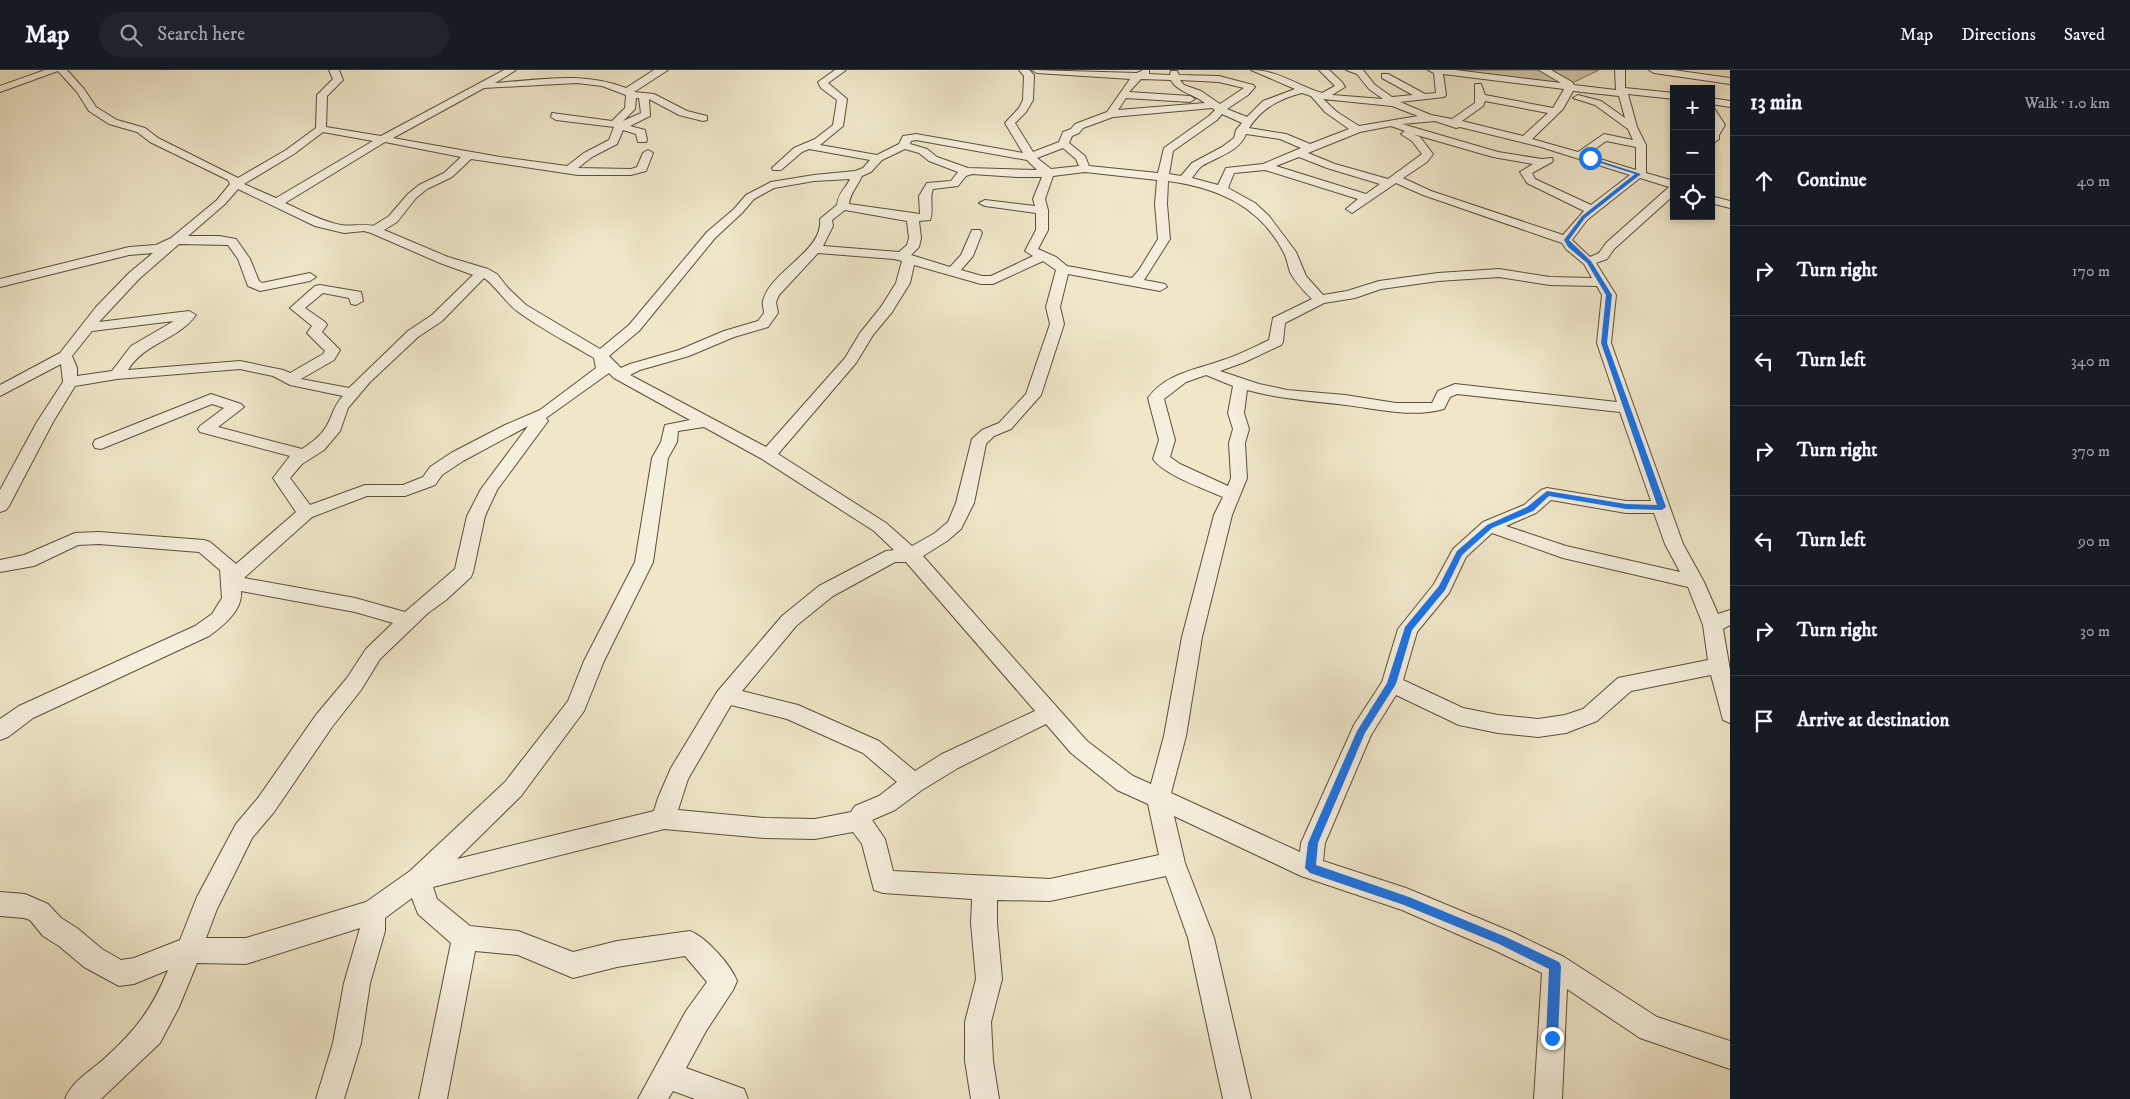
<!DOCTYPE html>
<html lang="en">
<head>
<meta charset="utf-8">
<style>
  :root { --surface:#171b24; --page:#20242c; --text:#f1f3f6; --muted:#9ea1a6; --line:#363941 }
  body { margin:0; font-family:"IM FELL DW Pica",serif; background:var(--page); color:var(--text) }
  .controls { position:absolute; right:15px; top:15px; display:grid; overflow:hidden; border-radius:0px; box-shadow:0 2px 8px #0003 }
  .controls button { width:45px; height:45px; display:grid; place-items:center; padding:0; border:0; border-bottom:1px solid var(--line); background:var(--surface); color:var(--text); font:25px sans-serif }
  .stop { position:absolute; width:15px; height:15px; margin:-11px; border:4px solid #1a73e8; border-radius:50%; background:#fff }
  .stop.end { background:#1a73e8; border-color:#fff; box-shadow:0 1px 5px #0008 }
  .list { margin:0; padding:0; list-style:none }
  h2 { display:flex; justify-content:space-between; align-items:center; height:65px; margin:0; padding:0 20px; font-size:21px }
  h2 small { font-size:16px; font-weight:400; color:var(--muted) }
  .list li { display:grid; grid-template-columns:32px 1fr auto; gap:15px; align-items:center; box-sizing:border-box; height:90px; padding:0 20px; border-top:1px solid var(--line) }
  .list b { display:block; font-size:19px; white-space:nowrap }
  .list em { font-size:16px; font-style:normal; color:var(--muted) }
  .icon { flex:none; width:28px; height:28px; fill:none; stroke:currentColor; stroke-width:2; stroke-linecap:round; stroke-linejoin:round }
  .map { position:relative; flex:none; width:1730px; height:1029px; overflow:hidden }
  header { display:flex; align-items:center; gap:30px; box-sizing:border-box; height:70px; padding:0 25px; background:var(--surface); border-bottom:1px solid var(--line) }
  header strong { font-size:24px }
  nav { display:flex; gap:28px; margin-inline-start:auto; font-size:18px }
  .search { width:350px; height:45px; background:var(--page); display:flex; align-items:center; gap:12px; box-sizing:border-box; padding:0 18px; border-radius:28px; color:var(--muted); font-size:19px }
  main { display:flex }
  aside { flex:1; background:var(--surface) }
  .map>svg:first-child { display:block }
  .green { fill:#cfc4a9; stroke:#7e7059 }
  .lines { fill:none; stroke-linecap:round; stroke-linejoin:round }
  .minor-casing { stroke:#5d4f39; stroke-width:2 }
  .minor { fill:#f5efdd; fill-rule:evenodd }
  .route { fill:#1a73e8 }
</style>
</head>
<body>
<header>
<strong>Map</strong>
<div class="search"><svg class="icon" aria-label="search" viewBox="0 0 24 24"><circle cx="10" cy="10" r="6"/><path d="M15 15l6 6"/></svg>Search here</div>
<nav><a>Map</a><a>Directions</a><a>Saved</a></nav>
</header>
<main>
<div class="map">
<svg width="1730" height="1029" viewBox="0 0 1730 1029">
  <rect width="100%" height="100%" fill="#f0e7ca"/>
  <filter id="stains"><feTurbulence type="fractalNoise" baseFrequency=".004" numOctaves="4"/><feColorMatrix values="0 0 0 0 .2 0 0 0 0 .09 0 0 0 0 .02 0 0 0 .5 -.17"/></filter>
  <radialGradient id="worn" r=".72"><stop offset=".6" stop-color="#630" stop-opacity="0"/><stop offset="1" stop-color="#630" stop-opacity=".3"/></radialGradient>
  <path class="green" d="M1442,0H1599L1566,16Z"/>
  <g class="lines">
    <defs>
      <path id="minor" d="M45,0H67L84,19L96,37L117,50L145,58L158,68L238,108L286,80L316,58L317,25L333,9L329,0H339L343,10L327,26L326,57L381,66L504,0H516L495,13C540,10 583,1 626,18L654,0H668L634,22L654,24L687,41L707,46V50L703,51L679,45L649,29L650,46L630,56L645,60L647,70L646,72H638L636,64L623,60L617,74L592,87L578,98L631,99L637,97L643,83L648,80L653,83L646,101L631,105H578L471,89L452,107L427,119L416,128L397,152L384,160L448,187L488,199L497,204L508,218L526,235L600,279L629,255L707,162L734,139L746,125L771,112L814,105L855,101L863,98L870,90L809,79L802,82L781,100H773L772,98L794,78L815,69L833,55L837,30L821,18L818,12L835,0H846L828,13L847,29L843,56L820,75L877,85L899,74L903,66L916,64L1023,83L1005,53L1019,38L1023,30L1024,6L1019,0H1029L1034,5L1033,30L1026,42L1015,53L1033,82L1059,72L1063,62L1071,59L1075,54L1107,42L1130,9L1037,3L1032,0L1137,3L1143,0H1149V4L1170,5L1171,1H1177L1179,5L1219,6L1253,15L1255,17L1248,25L1227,39L1247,47L1263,31L1295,19L1251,0C1278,0 1298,16 1322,23L1335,16L1319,0H1329L1342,12L1345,17L1332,25L1383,29L1369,19L1357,4L1346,0H1363L1375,15L1392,27L1413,25L1382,8V4H1388L1425,24L1436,23L1434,3L1428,0H1455L1561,13L1539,0H1551L1572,12L1574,15L1616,20L1615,0H1625V18L1674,23V29L1628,24L1637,57L1646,75V103L1674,111V125L1614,179L1607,189L1596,193L1616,225L1611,273L1683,474L1704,512L1718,544L1730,540V555L1723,559L1730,600V653L1723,650L1711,605L1631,621L1597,651L1566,663L1538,667L1498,663L1459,655L1396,625L1371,665L1325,773L1323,791L1406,818L1512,862L1564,887L1657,947L1730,971V999L1640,968L1567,919L1562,1029H1534L1542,903L1494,880L1402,840L1301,806L1174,746L1185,793L1214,868L1251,1029H1223L1188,868L1166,806L1050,831L997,830V853L1002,909L991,952L993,991L999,1029H971L965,991V952L976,909L971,853L972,829L883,823L874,820L862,774L853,762L815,769L765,768L664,759L433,817L437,829L470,856L518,861L573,882L617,871L690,861C706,867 731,895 737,911L733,920L706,961L686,998L744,1019L748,1029H695L673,1021L668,1029H638L686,941L707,912L685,886L617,897L573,908L518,885L475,881L447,1029H419L451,873L418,844L412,828L385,848V861L370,913L361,973L344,1029H316L333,973L344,913L360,858L246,894L197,893L179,937L160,973L101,1029H65C72,1011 91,1001 105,988C136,960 152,939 168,900L134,914L119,916L84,897L59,876L43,866L30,850L24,848L0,846V822L25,824L48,834L61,848L77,858L102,879L121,890L134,888L180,870L197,827L236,754L258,728L316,645L347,608L366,579L393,553L355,542L241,521C243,540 223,556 209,566L33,648L8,667L0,670V649L19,636L195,556L212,544L222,528L220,500L199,482L99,474L78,475L34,496L0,502V490L24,485L75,463L99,462L204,470L210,472L236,494L296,442L273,408L290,386L200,362L198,359L200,356L224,338L212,334L101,379L95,378L93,374L95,370L206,326L211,324L241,334L244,337L218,357L302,379C311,373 320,367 326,357C333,346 332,338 343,326L290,315L273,306L240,299L117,309L75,316L53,352L9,436L6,440L0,442V420L37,352L63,312L61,294L0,326V315L60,283L96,237L129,203L153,183L129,185L0,217V209L129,177L156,175L171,168L217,130L230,114L228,110L150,72L137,62L109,54L89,41L77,22L58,1L0,22V16ZM1443,4L1564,19L1563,21L1553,38L1485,25L1481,14H1475V33L1452,49L1431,45L1400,32L1444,27L1446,25ZM1141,9L1171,10C1176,21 1195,25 1205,33L1118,40L1126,28L1190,32L1195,29L1190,26L1129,22ZM1180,10L1219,12L1244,18L1220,34L1201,21L1184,15ZM577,13L602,16L626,25L625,38L612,51L552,43L551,47L556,50L614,57L609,70L584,83L567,96L500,87L393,68L484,18ZM1573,21L1619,26L1625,48L1601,31L1578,25L1573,28L1595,35L1628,59L1633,70L1604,64L1578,82L1532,69L1563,39ZM1302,23L1311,26L1325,42L1349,59L1310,74L1286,64L1249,58C1262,38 1279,29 1302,23ZM636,28H639L641,43L623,51L635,39ZM1323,29L1392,36L1418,46L1359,56L1337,42ZM1485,31L1548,43L1523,66L1462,51L1483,36ZM1212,38L1215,40L1209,46L1164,78L1158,103L1089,96L1085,86L1069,73L1072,66L1079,63L1083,58L1113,47ZM1222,44L1242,53L1236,60L1234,68L1222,77L1192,93L1181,106L1169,104L1173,81L1217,50ZM1435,51L1456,58L1460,57L1541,77L1630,105L1591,135L1535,109L1532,103L1552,92L1553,90L1552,88L1542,89L1498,82L1402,54ZM1391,56L1405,61L1401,64L1412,71L1422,84L1388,109L1335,94L1308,83L1360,62ZM323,62L373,71L276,128L244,114L294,84ZM1246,64L1280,69L1301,78L1263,94L1226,98L1218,115L1192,108C1195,104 1198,99 1202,96C1217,87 1240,81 1246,64ZM1413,64L1493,87L1533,94L1520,102L1527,113L1584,141L1563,165L1431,121L1403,108L1427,92L1433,84L1420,67ZM916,70L1027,90L1037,100L968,98L937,87L927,79L910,74L911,71ZM1606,71L1636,77V100L1587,85ZM385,72L461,87L444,103L419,115L408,124L389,146L373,156C362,153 352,157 341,155C321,151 303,141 285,133ZM1063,78L1076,89L1079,96L1051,99L1037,88ZM905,79L919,83L929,91L958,102L951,111L927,113L919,126L920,144L849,134C850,123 858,116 862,106L871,102L882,90ZM1299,87L1327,98L1380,114L1366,124L1276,96ZM1265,100L1358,129L1346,139L1352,143L1396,113L1423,125L1562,173L1566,179L1584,194L1592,208L1550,207L1499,199L1438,203L1379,211L1347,221L1323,225L1306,206L1296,182L1269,146L1255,133L1228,118L1234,103ZM1085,102L1157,110L1155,134L1158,169L1139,200L1132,208L1067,196L1056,187L1038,179L1048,160V140L1045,129L1053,106ZM972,104L1017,107H1042L1033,129L1035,136L985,130L979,133L985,136L1036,143V160L1025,181L1033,186L991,206H982L961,200L973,186L982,163L980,160H972L961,185L950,197L911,185L919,177L921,168L919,151L930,150C934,140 929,129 933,119L958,116L966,106ZM1640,108L1669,117L1606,173L1599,183L1590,187L1572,170L1587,150ZM850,109C845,120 839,121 837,135L820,149C824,181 770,201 763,231C762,235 764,239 764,243L758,251L724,261L679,280L630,294L621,298L609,286L639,261L715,168L742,143L754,129L774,118L814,111ZM1168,111C1218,118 1260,136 1284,183C1287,189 1288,196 1290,202C1295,212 1304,221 1312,229L1273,248L1269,270C1254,277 1239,285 1223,290C1196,300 1166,303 1148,328L1159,370L1153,389C1164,405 1205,419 1223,427L1214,445L1182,567L1164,666L1151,714L1133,706L1087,671L923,486L947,471L961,459L974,433L986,374L994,366L1011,359L1041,325L1064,254L1060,237L1068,204L1160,221L1167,217L1165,214L1144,210L1170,169L1167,134ZM238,119L315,156L344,163L364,161L371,163L440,193L473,205L432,245L408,261L349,318L301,309L334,290L340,280L322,262L327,255L325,252L305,238L323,223L349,228L351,234L356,235L363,231L361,222L320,215L315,216L290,238L312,256L307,263L325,281L323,284L290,303L283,300L240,291L128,300C144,273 178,270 196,245L189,241L99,252L139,209L179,174L228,175L238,189L248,216L260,221L310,211L316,207L310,203L262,213L259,211L250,189L236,169L219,166H188L225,134ZM845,140L907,151L909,168L907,175L899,182L823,176L833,156L832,150ZM818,183L894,189L902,191L896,213L881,237L860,263L845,288L766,377L630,305L640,300L689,286L734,267L768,257L778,243L776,232L779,225ZM1043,191L1056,200L1046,237L1050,254L1026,324L999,353L982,360L972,369L956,433L948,452L935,463L912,476L886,453L778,384L856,293L873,265L892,242L910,213L914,195L981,214H993ZM1499,207L1550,215L1597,216L1602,225L1597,273L1617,332L1455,314L1438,321L1432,333H1396L1345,325L1287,320L1259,314L1220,301L1245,292L1281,275L1283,272L1285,253L1324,233L1355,228L1381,219L1438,211ZM484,208C492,212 507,234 517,241C541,259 569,273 594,288L596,298L540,340L505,355L451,383L430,397L423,407L403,415H365L310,435L290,408L302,394L324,380L340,361L348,338L370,312L418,267L442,251ZM174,251L131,276L112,301L77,306V298L72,286L92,261ZM609,303L614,308L690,350L665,355L661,372L652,388L635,492L584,591L568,631L505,712L410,801L366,832L246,868H206L217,839L252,768L274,742L332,657L361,620L380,589L428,543L446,530L471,507L473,502L485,446L497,420L548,351L546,348ZM1206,305L1233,316L1228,343L1233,359L1229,373L1231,408L1228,416L1180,394L1170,387L1175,370L1164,329L1186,312ZM1247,320C1280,329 1312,331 1346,335C1379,339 1411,348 1444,339L1450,327L1457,324L1620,342L1651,431H1626L1547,418L1541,420L1524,435L1483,452L1453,479L1434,514L1398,559L1382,612L1354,655L1301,773L1300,782L1171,723L1186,666L1202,567L1232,445L1247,408L1245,373L1249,359L1244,343ZM528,356L481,419L467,446L455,499L405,542L355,528L244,508L312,447L367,426H405L435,415L442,405L463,391ZM704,357L762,389L874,461L894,480L886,481L819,516L782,546L717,622L671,698L658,728L654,741L457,789L521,726L584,641L604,591L653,492L668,388L677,372L678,361ZM1551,430L1626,443H1654L1665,474L1680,502L1566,476L1506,456L1536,443ZM1492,463L1563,488L1688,517L1703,555L1708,590L1618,608L1583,639L1565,645L1538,649L1498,645L1463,638L1403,610L1417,562L1449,523L1466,487ZM895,492H906L1035,641L942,684L915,701L879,671L798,635L742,621L796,556L833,526ZM731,635L787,649L863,683L897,712L879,726L855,736L851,742L815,749L765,748L678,740L688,709ZM1046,654L1071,683L1117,720L1148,734L1159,785L1050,809L893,801L885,769L872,750L895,740L922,720L958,698Z
        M1649,0H1673L1730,8V14L1654,3Z
        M1711,28L1730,31V37L1711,34Z
        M1711,37L1714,38L1725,55L1719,65V69L1711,75V61L1715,55L1711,49Z
        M1711,126L1730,131V138L1711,133Z"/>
    </defs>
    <use href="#minor" class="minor-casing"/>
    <use href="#minor" class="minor"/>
  </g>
  <path class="route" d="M1588,87L1641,104L1585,148L1569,170L1591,191L1612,225L1607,273L1666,437L1662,440L1626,439L1549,426L1533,441L1492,458L1462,485L1445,520L1412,560L1396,614L1365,663L1318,773L1316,795L1409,827L1506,867L1559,892L1561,896L1558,968L1557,973L1552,974L1548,973L1546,968L1549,899L1499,874L1404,835L1310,803L1305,798L1308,773L1357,661L1387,613L1405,557L1439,516L1457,481L1487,455L1527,437L1547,421L1626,434L1657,435L1601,273L1606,225L1587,193L1568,177L1564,170L1582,146L1635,104L1588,89Z"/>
  <rect width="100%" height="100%" filter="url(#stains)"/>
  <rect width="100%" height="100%" fill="url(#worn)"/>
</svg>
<div class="controls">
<button>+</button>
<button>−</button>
<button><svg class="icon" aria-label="locate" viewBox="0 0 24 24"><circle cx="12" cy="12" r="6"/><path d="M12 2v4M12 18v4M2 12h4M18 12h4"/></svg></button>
</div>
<div class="stop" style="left:1590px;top:88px"></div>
<div class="stop end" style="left:1552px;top:968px"></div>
</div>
<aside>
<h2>13 min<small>Walk · 1.0 km</small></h2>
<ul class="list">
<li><svg class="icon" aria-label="ahead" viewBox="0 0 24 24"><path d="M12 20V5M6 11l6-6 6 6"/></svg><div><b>Continue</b></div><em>40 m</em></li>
<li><svg class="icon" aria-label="right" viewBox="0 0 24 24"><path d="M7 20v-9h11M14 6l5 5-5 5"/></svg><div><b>Turn right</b></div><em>170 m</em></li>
<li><svg class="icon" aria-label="left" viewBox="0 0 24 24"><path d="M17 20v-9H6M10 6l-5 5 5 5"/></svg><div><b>Turn left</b></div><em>340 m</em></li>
<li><svg class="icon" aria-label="right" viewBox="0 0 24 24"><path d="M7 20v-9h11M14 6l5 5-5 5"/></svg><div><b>Turn right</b></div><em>370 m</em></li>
<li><svg class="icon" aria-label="left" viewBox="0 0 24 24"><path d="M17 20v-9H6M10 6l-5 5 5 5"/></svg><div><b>Turn left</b></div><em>90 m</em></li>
<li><svg class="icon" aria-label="right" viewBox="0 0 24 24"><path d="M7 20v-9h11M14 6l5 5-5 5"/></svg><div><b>Turn right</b></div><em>30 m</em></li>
<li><svg class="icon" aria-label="arrive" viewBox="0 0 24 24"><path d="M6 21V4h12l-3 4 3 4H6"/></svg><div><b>Arrive at destination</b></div></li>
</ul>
</aside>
</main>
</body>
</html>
